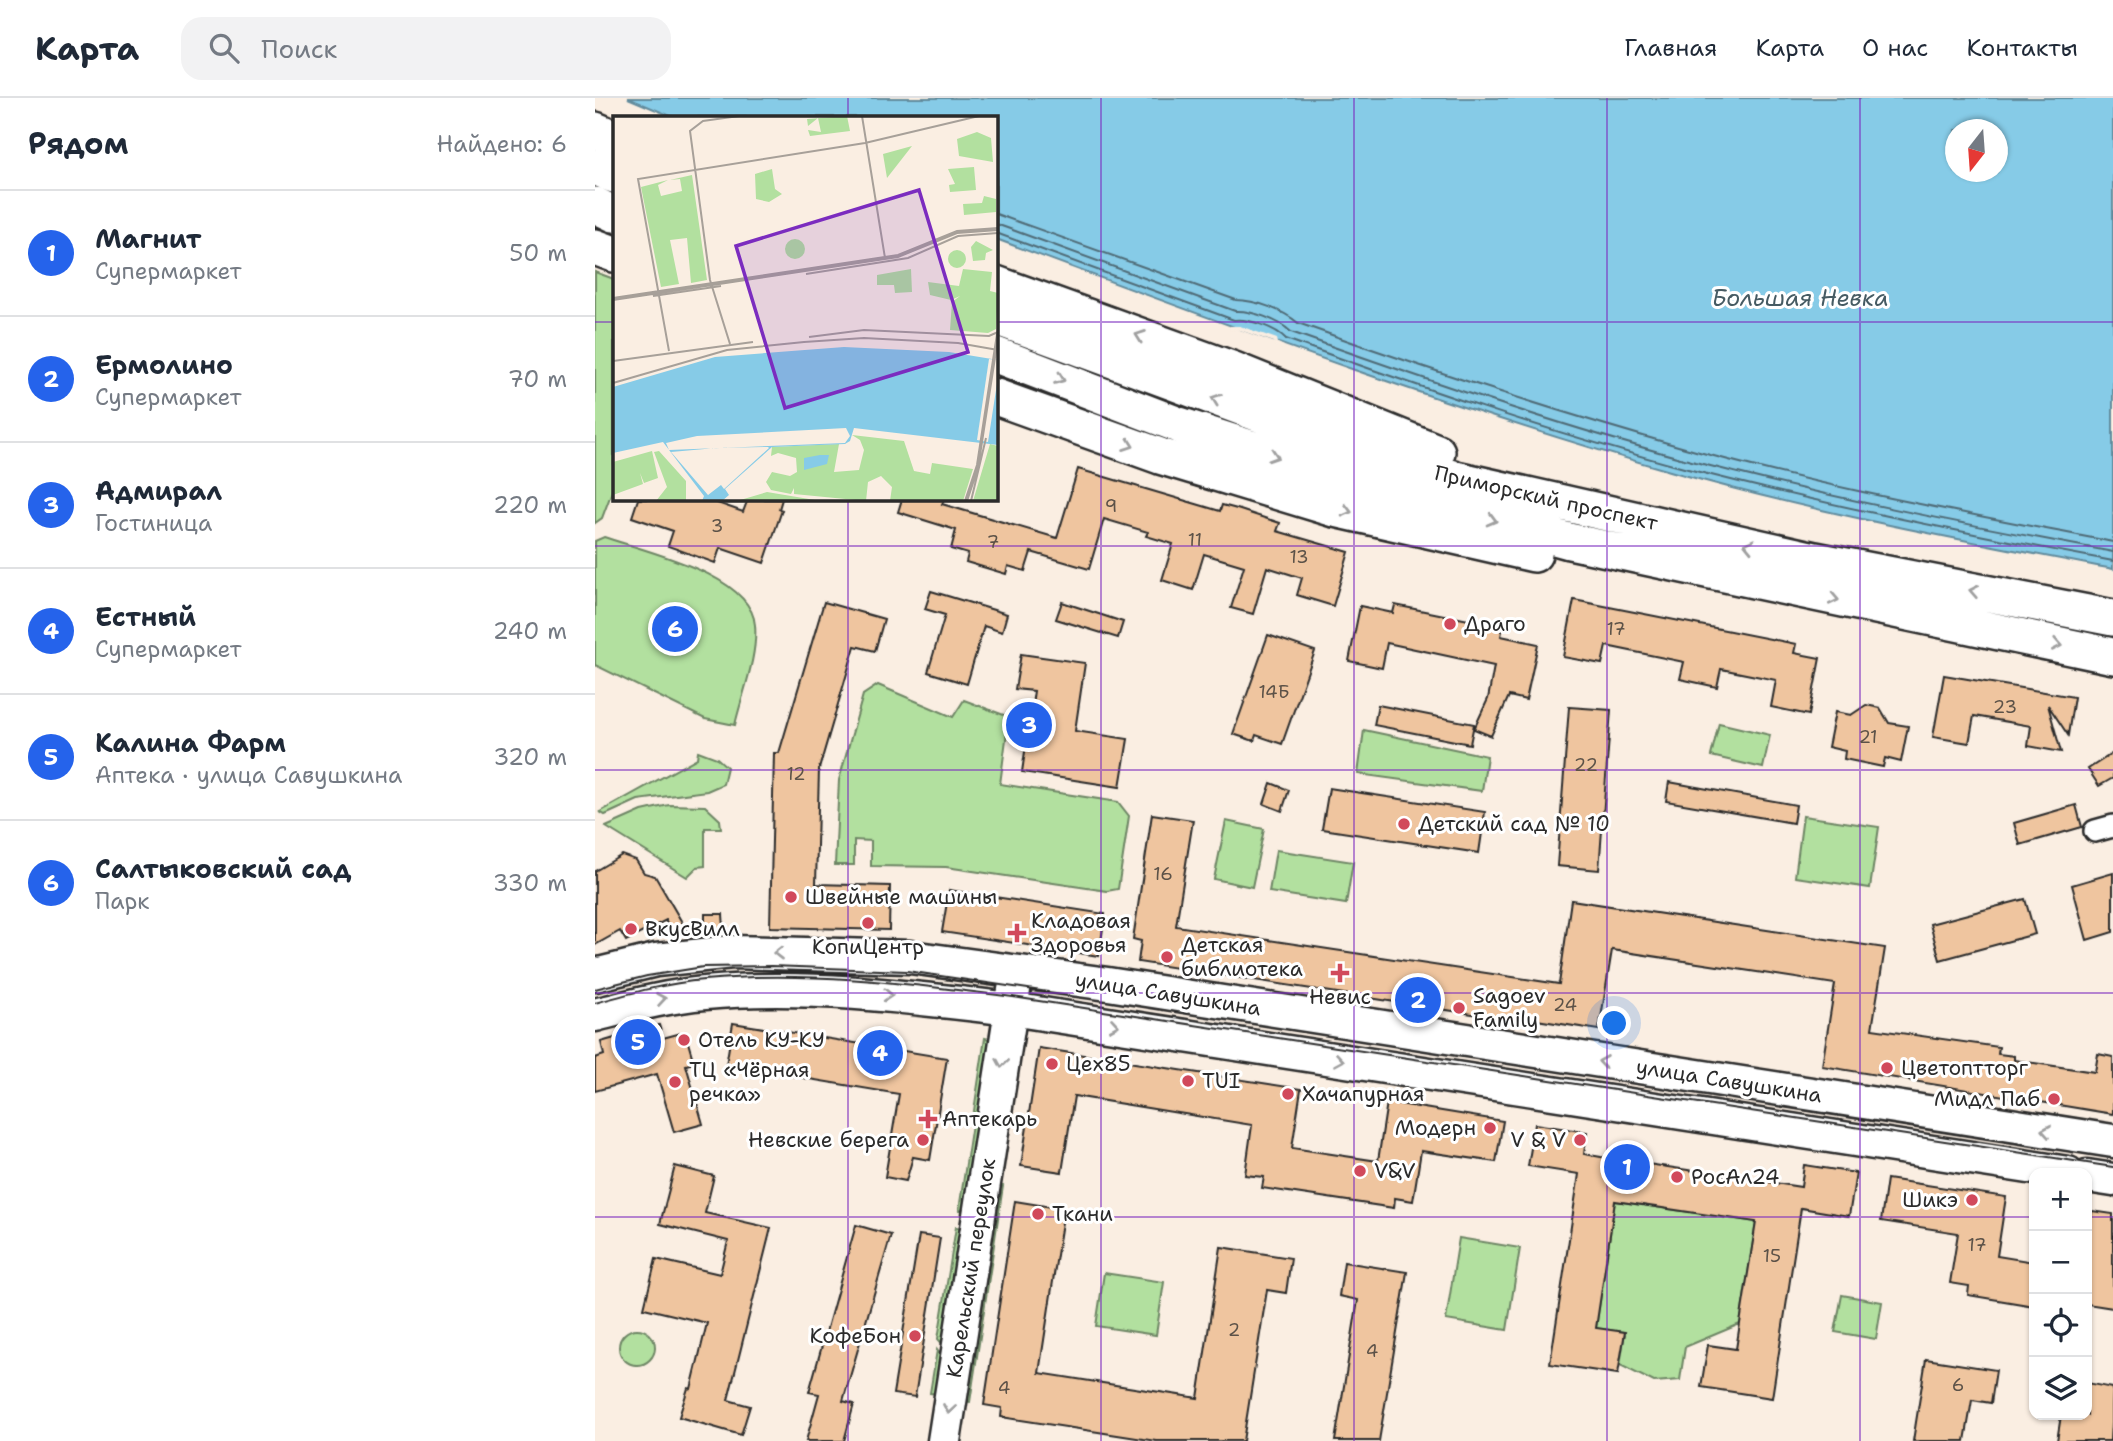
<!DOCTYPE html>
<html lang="ru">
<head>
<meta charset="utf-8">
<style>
  :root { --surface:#fff; --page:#f2f2f3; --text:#1f2937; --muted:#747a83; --line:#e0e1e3; --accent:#2563eb }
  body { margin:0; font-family:"Shantell Sans",sans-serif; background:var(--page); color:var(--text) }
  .controls { position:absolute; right:21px; bottom:21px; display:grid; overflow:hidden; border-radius:14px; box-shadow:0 2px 5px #0004 }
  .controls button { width:63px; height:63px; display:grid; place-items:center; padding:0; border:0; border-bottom:2px solid var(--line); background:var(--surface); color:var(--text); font:35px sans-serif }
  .compass { position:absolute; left:1350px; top:21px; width:63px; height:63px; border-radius:50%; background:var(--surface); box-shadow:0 2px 5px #0004; rotate:197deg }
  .you { position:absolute; left:1020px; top:926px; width:24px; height:24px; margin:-18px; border:5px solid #fff; border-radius:50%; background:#1a73e8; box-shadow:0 0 0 10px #1a73e833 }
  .badge { display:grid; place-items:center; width:46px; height:46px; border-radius:50%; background:var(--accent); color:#fff; font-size:23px; font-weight:700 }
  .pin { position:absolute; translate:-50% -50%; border:4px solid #fff; box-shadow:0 2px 7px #0006 }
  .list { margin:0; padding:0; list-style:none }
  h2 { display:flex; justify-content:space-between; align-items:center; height:91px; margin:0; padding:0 28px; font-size:30px }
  h2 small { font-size:23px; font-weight:400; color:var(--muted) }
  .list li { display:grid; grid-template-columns:46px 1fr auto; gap:21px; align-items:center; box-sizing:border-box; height:126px; padding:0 28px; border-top:2px solid var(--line) }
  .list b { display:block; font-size:26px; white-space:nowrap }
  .list p { margin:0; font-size:23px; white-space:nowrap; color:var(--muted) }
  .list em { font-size:23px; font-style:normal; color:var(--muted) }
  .icon { flex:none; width:38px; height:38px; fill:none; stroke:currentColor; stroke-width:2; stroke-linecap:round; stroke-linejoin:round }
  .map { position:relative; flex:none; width:1518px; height:1343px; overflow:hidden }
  header { display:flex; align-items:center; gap:42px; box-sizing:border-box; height:98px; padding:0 35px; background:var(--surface); border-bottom:2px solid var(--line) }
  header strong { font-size:33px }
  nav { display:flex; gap:38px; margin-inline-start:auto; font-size:24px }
  .search { width:490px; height:63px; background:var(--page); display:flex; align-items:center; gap:18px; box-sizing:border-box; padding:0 24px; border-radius:21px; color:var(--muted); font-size:26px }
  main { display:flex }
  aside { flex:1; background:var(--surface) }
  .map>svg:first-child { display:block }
  .green { fill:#b2e09f; stroke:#6e8665; stroke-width:2 }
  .water { fill:#86cbe7; stroke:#628b9c; stroke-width:2; fill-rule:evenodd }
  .pier { fill:#faeee2 }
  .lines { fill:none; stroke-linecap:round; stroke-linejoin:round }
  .shore { stroke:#4f6b76; stroke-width:2 }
  .building { fill:#efc59f; stroke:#2b2b2b; stroke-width:2 }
  .street-casing { stroke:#2b2b2b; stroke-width:26 }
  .secondary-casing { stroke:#2b2b2b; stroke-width:37 }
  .primary-casing { stroke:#2b2b2b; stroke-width:40 }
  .street { stroke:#fff; stroke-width:21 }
  .secondary { stroke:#fff; stroke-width:32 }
  .primary { stroke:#fff; stroke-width:35 }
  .tram { stroke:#2b2b2b; stroke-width:2 }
  .oneway { stroke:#a0a0a0 }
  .grid { fill:none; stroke:#7b2cbf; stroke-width:2; stroke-opacity:0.55 }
  .poi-dot { fill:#d1495b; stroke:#fff; stroke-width:2.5 }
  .labels { text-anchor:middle; stroke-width:6; stroke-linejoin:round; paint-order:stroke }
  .number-label { font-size:18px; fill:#5c5248 }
  .street-label { font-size:21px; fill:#2b2b2b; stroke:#fff }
  .poi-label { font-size:21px; fill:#2b2b2b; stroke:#fff; text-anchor:start }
  .water-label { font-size:23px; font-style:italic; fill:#465b63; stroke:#fff }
  .inset-road { fill:none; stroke:#a7a099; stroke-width:2 }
  .view { fill:#7b2cbf; fill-opacity:0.15; stroke:#7b2cbf; stroke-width:3.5 }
  .inset-edge { fill:none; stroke:#2b2b2b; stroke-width:3.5 }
</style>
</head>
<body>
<header>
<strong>Карта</strong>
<div class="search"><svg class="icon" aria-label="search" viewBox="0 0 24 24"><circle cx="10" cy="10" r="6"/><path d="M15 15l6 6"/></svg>Поиск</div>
<nav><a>Главная</a><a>Карта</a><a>О нас</a><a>Контакты</a></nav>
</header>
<main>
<aside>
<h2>Рядом<small>Найдено: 6</small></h2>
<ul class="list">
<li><span class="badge">1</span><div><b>Магнит</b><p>Супермаркет</p></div><em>50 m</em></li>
<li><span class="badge">2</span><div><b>Ермолино</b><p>Супермаркет</p></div><em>70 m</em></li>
<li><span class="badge">3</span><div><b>Адмирал</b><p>Гостиница</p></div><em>220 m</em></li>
<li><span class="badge">4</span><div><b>Естный</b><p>Супермаркет</p></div><em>240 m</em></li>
<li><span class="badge">5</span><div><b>Калина Фарм</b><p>Аптека · улица Савушкина</p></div><em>320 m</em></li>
<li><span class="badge">6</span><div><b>Салтыковский сад</b><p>Парк</p></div><em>330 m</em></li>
</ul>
</aside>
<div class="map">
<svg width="1518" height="1343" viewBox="0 0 1518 1343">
  <rect width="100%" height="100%" fill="#faeee2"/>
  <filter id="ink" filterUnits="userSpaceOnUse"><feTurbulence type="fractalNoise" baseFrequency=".0143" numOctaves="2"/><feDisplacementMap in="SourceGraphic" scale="14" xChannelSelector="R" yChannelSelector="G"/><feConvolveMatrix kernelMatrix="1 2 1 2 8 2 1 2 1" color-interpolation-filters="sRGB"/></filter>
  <g filter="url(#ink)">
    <path class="green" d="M0,174L19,181V388L7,420L0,425Z
      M9,439C49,453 156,476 160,527C163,558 147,596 140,627L110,621L0,567V443Z
      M283,587L358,619L369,602L414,619L405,686L523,704L534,718L523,791L512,793L351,769L276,768V743L259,742V767H240L244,682L268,597Z
      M1124,625L1175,637L1168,670L1116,658Z
      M769,632L892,658L887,693L763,676Z
      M103,653L122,660L132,669L128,686L112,693L43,702L10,717L5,714L102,660Z
      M74,707L110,708L125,722L126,730H110V768L102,769L92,779L11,729L47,713Z
      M1208,718L1284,729L1275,790L1200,779Z
      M631,723L669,731L657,789L619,781Z
      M681,752L758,764L751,806L674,794Z
      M390,940L399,942L372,1113L364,1112Z
      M400,1087L408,1088L375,1304L366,1303Z
      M1020,1103L1161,1124L1145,1226L1090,1249L1085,1282L1059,1284L1025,1267L1030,1234L1001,1230Z
      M361,1129L369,1130L351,1250L343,1241Z
      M864,1140L925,1150L912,1232L851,1222Z
      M509,1175L569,1184L561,1237L501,1228Z
      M1247,1197L1287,1204L1281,1241L1240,1234Z
      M24 1249a18 18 0 1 1 36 0a18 18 0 1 1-36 0Z
      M342,1252L349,1263L344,1296L335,1295Z"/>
    <path class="water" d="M33,0H1518V471C1372,443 1225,416 1082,375C849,309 627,225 401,141V19H78ZM1360,32H1402V74H1360Z"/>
    <path class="pier" d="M635,228H645L682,241L683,245L689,248L688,251L680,248L679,244L645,232L634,231Z"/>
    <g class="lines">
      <path class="shore" d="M401,116L641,202C660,202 688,212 703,225C831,271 959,313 1090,350C1230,390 1375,416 1518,444
        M401,126L640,213C656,212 684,222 696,234C826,280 956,325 1089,361C1230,399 1374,427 1518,454
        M401,135L639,222C653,220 681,230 691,241C822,288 954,334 1089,370C1230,407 1374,436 1518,463"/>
    </g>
    <path class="building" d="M483,371L625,413L627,407L642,411L685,425L682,433L754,454L738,508L702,497L707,480L672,469L658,516L636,510L649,468L609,456L598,492L567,482L578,446L551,438L553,434L509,421L494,471L436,454L430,473L413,468L411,476L371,464L373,456L356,451L361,432L303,414L307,401H349L347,406L462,440Z
      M43,401H111L148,414L153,401H187L184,411L187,412L169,465L125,450L120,465L73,448L78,433L37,419Z
      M336,493L412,516L407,534L389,528L372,586L333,574L350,517L330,511Z
      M979,502L1201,546L1199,555L1225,560L1214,617L1176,609L1181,582L1126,571L1122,589L1085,581L1089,564L1011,548L1007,566L968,559Z
      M229,504L289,521L280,553L260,548L224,671L221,786L295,788L294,832L175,829L179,655H184Z
      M467,504L528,524L523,540L461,521Z
      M800,507L908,529L906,538L943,546L931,602L914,598L896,638L879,631L893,601L899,568L792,545L787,570L754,563L765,508L798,515Z
      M673,537L720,553L687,646L661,637L659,643L638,636Z
      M426,556L490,565L480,633L533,641L525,689L427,674L439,593L420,591Z
      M1349,577L1479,599L1473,637L1453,607L1466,654L1433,648L1436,628L1379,618L1374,645L1338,639Z
      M783,607L879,626L875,646L779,627Z
      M1271,607L1285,610L1294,625L1313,628L1306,664L1290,660L1288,669L1249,661L1250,653L1233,649L1240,614L1256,617Z
      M974,609L1016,612L1004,772L962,768Z
      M1518,655V680L1504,688L1493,671Z
      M1074,684L1201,707L1198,725L1071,703Z
      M676,685L694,692L687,713L669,706Z
      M734,690L890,714L884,755L727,731Z
      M1481,707L1487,729L1425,747L1419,725Z
      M557,716L598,722L581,828L964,886L976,802L1290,850L1277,931L1404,949L1403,956L1419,958V962L1500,974L1503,956L1518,959V1016L1227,968L1240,886L1017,852L1004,932L929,920V924L543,864L546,843L538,841Z
      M27,757L41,762L49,775L60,778L92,833L73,835L71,822L31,843L25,833L0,847V773Z
      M1518,775V834L1492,842L1477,787Z
      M354,792L510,816L504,858L347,834Z
      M1430,801L1440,836L1345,862L1335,826Z
      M110,816H128L129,831L110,832Z
      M138,925L352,960L335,1062L318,1059L311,1083L290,1079L304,996L131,967Z
      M64,927L68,940L90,934L99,965L91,967L108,1026L79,1034L62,976L0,993V960L9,957L6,944Z
      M444,950L706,991L697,1050L783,1063L792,1004L908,1023L901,1064L826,1053L818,1103L800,1100L799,1110L667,1090L669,1079L650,1077L657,1027L479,998L467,1074L426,1068Z
      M940,1026L992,1034L989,1056L1006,1059L1206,1089L1209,1067L1261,1075L1254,1118L1206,1110L1177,1300L1106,1289L1113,1247L1141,1251L1161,1124L1020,1103L1001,1230L1030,1234L1023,1276L955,1266L984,1076L933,1068Z
      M80,1068L119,1078L110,1115L176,1130L133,1302L155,1308L146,1337L84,1319L93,1290L96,1291L112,1225L49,1210L61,1161L125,1176L133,1143L65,1126Z
      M1292,1081L1411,1099L1402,1158L1439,1164V1208L1373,1197L1374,1188L1355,1185L1363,1135L1286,1123Z
      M420,1103L469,1111L444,1275L603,1300L626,1149L696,1160L691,1195L672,1192L648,1343H561L406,1319L407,1310L389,1307Z
      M1497,1113L1518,1116V1210L1492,1206V1146Z
      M261,1127L296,1137L248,1303L259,1306L249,1343H211L224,1296L214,1294Z
      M324,1137L345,1140L320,1299L298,1296Z
      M749,1164L812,1174L784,1343H740L763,1202L744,1198Z
      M1331,1261L1401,1272L1396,1305L1377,1302L1370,1343H1318Z
      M1492,1285L1518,1290L1515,1343H1462L1466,1317H1492Z"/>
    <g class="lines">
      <defs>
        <path id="street" d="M1500,733L1518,728"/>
        <path id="secondary" d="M0,877L61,862L137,854L315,859L513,886L1518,1043
          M0,917C36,908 73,898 110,895C212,886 315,899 416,911L1473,1075
          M1492,1078L1518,1082
          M349,1343L419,892"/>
        <path id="primary" d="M0,32L19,40
          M0,69L19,77
          M0,107L19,116
          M0,149L19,156
          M401,186L639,272L842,354
          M401,219L757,350L861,381L1220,462L1518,520
          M401,257L584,327L748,380L974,443L1518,558
          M401,299L565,358L740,411L939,456"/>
      </defs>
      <use href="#street" class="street-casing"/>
      <use href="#secondary" class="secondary-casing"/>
      <use href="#primary" class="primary-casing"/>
      <use href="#street" class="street"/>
      <use href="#secondary" class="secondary"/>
      <use href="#primary" class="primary"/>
      <path class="tram" d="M0,891L52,878L108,869L176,868L312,873L453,894
        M0,905C36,895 72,885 109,882C212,872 316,886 418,899L1518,1069"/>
    </g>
    <defs><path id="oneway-chevron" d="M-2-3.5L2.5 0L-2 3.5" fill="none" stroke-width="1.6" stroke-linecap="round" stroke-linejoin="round" transform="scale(1.75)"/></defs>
    <g class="oneway">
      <use href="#oneway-chevron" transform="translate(545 238) rotate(-160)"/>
      <use href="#oneway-chevron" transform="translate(465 281) rotate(21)"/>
      <use href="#oneway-chevron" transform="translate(621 301) rotate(-160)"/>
      <use href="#oneway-chevron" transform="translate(534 347) rotate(20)"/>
      <use href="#oneway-chevron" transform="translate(679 358) rotate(18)"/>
      <use href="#oneway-chevron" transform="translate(752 413) rotate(14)"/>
      <use href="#oneway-chevron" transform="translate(897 422) rotate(15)"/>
      <use href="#oneway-chevron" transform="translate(1154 447) rotate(-167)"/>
      <use href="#oneway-chevron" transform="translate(1379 493) rotate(-169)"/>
      <use href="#oneway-chevron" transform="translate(1239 501) rotate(12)"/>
      <use href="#oneway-chevron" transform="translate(1462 547) rotate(11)"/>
      <use href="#oneway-chevron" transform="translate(183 855) rotate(-180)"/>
      <use href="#oneway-chevron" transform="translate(293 897) rotate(3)"/>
      <use href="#oneway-chevron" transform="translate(66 901) rotate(-9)"/>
      <use href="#oneway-chevron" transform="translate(519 927) rotate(9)"/>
      <use href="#oneway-chevron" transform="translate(744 962) rotate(9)"/>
      <use href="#oneway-chevron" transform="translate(1008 964) rotate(-171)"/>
      <use href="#oneway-chevron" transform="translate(407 965) rotate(99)"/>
      <use href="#oneway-chevron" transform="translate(1451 1033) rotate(-171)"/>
      <use href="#oneway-chevron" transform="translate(354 1311) rotate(99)"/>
    </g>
  </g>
  <path class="grid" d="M253,0V19M506,0V1343M759,0V1343M1012,0V1343M1265,0V1343M0,224H19M401,224H1518M253,401V1343M0,448H1518M0,672H1518M0,895H1518M0,1119H1439M1492,1119H1518"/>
  <g class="poi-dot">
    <circle cx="855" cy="526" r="7"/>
    <circle cx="809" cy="726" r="7"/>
    <circle cx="196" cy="799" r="7"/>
    <circle cx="273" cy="825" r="7"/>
    <circle cx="36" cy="831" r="7"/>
    <path d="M418.5 824.5h7v7h7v7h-7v7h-7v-7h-7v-7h7z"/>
    <circle cx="572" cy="859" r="7"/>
    <path d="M741.5 864.5h7v7h7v7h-7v7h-7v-7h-7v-7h7z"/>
    <circle cx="864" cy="910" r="7"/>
    <circle cx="89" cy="942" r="7"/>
    <circle cx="457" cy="966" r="7"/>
    <circle cx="1292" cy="970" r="7"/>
    <circle cx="593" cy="983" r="7"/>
    <circle cx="80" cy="984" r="7"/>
    <circle cx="693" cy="996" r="7"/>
    <circle cx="1459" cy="1001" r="7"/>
    <path d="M329.5 1010.5h7v7h7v7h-7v7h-7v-7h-7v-7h7z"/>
    <circle cx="895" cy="1030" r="7"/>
    <circle cx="328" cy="1042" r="7"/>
    <circle cx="985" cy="1042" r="7"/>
    <circle cx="765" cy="1073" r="7"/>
    <circle cx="1082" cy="1079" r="7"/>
    <circle cx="1377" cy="1102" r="7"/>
    <circle cx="443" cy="1116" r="7"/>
    <circle cx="320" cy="1238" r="7"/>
  </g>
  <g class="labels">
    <g class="number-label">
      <text x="516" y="414">9</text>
      <text x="122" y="434">3</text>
      <text x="600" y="448">11</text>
      <text x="398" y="450">7</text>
      <text x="704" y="465">13</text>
      <text x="1021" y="537">17</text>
      <text x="679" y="600">14Б</text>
      <text x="1410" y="615">23</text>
      <text x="1273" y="645">21</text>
      <text x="991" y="673">22</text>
      <text x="201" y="682">12</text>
      <text x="568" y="782">16</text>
      <text x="970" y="913">24</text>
      <text x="1382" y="1153">17</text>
      <text x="1177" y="1164">15</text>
      <text x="639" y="1238">2</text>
      <text x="777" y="1259">4</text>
      <text x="1363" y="1293">6</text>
      <text x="409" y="1296">4</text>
    </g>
    <g class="street-label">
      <text transform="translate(951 400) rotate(13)" y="7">Приморский проспект</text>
      <text transform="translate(573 896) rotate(9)" y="7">улица Савушкина</text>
      <text transform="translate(1134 983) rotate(9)" y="7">улица Савушкина</text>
      <text transform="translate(376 1170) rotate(-81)" y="7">Карельский переулок</text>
    </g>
    <g class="poi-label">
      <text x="869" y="533">Драго</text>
      <text x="823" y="733">Детский сад № 10</text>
      <text x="210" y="806">Швейные машины</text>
      <text x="436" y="830">Кладовая<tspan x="436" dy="24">Здоровья</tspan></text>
      <text x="50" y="838">ВкусВилл</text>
      <text x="586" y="854">Детская<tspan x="586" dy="24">библиотека</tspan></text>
      <text x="273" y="856" text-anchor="middle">КопиЦентр</text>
      <text x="878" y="905">Sagoev<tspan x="878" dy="24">Family</tspan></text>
      <text x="745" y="906" text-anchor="middle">Невис</text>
      <text x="103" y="949">Отель КУ-КУ</text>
      <text x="471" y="973">Цех85</text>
      <text x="1306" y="977">Цветоптторг</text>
      <text x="94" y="979">ТЦ «Чёрная<tspan x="94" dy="24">речка»</tspan></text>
      <text x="607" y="990">TUI</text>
      <text x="707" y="1003">Хачапурная</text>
      <text x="1445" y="1008" text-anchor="end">Мидл Паб</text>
      <text x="347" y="1028">Аптекарь</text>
      <text x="881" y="1037" text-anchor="end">Модерн</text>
      <text x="314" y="1049" text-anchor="end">Невские берега</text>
      <text x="971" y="1049" text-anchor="end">V &amp; V</text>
      <text x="779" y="1080">V&amp;V</text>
      <text x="1096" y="1086">РосАл24</text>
      <text x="1363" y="1109" text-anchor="end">Шикэ</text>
      <text x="457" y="1123">Ткани</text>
      <text x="306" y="1245" text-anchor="end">КофеБон</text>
    </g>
    <g class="water-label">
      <text x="1205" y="208">Большая Невка</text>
    </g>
  </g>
  <g transform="translate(18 18)">
    <rect width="385" height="385" fill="#faeee2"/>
    <path d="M234,0L237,15L197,20L195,14L208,16L205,2L195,10L194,3ZM364,16L378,22L380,46L346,40L344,23ZM299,30L274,62L270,38ZM361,51L363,74L337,76L336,69L342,68L335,53ZM159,53L162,73L169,78L156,86L143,83L142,58ZM79,59L94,164L78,167L74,122L57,124L66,168L48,171L28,71L55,64L45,69L48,80L69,75L67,63L57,64ZM371,80L383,83V96L351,99L350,88L369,87ZM172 133a10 10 0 1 1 20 0a10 10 0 1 1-20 0ZM363,125L380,134L373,137L372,144L360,145L358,131ZM335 143a9 9 0 1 1 18 0a9 9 0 1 1-18 0ZM298,153L299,176L282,177L281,169H264V159ZM350,153L379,156L377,175L385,177L383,213L375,217L337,214L339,186L347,180L338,184L317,179L315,166L346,170ZM239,319L291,325L301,355L317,358L319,347L360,353L350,385H277L279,371L268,360L255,366L253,385L181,378V372L178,378L158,374L153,366L159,356L177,360L184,356L183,342L165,337L158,340L159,331L226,328L221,356L246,354L251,334L247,324ZM377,328L385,330V385H360ZM39,335L45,362L31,367L27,357L30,368L0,379V346ZM46,335L73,365V385H43L54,371L41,336ZM154,376L208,385H124Z" fill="#b2e09f"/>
    <path d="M231,231L336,236L385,244V329L241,312L237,325L232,328L159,331L112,373L116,379L109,385H89L91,380L50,326L0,337V271L102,241ZM233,312L237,320L232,327L56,334L53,327L84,320ZM103,332L155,331L156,332L111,373L108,369L95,379L58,336ZM207,339H216L214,348L191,354V342Z" fill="#86cbe7" fill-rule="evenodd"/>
    <path d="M376,243L385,244V261L375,326L364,324Z" fill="#faeee2"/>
    <path class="inset-road" d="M249,0L272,142M193,158L295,142L345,120L385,117M40,180L108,170M0,182L285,139L344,115L385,112M0,184L285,141L344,117L385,114M196,221L251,214L376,220L385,216M117,228L97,164L77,15L90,5L126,0M56,235L25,63L252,27L366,0M0,245L140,226M0,267L114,234L191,226L251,222L345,227L385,234M352,385L364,349L384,218M354,385L365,352L385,222M358,385L373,322"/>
    <path class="view" d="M306,74L355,236L172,292L123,130Z"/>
    <rect width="385" height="385" class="inset-edge"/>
  </g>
</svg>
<div class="controls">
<button>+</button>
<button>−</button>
<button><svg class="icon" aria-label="locate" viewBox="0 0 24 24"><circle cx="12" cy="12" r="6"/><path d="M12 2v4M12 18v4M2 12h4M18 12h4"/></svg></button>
<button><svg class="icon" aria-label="layers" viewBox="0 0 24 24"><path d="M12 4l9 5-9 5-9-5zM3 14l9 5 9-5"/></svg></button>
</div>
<svg class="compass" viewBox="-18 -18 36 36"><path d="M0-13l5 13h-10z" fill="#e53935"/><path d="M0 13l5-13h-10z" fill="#747a83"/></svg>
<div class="you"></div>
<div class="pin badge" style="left:1032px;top:1069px">1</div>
<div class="pin badge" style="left:823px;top:902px">2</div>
<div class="pin badge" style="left:434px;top:627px">3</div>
<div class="pin badge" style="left:285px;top:955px">4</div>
<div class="pin badge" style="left:43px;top:944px">5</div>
<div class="pin badge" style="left:80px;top:531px">6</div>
</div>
</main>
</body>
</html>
